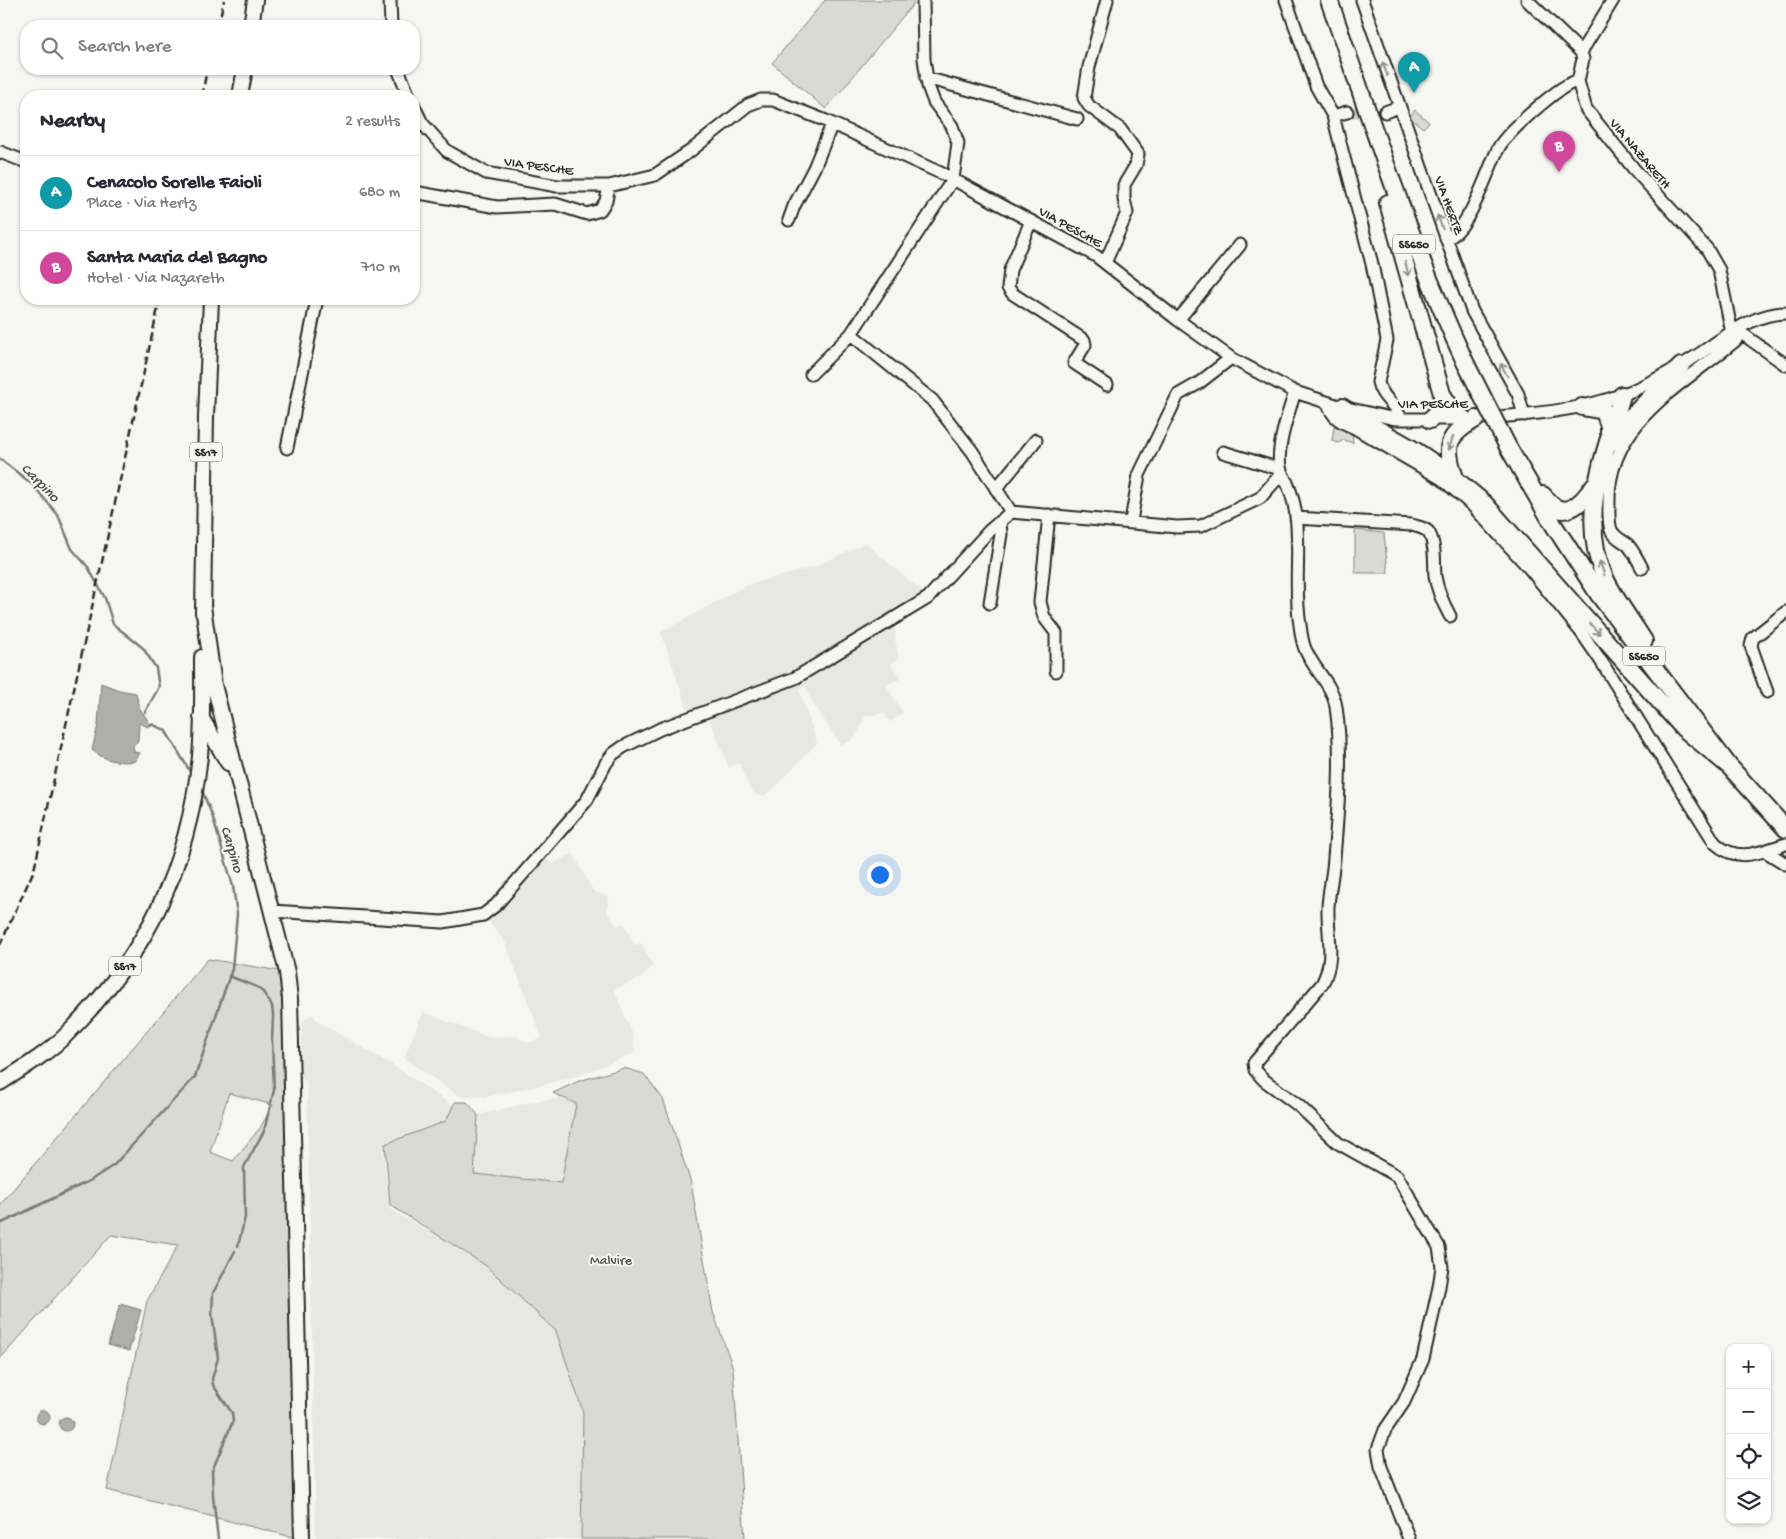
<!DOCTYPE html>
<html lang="en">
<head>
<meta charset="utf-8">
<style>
  :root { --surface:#fff; --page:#f7f7f7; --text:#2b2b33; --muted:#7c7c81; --line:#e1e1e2; --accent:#1f6fb2 }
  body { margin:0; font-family:"Gochi Hand",sans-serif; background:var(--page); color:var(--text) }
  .controls { position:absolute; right:15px; bottom:15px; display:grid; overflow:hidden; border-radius:10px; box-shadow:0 1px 4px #0004 }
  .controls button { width:45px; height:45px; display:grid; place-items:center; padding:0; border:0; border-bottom:1px solid var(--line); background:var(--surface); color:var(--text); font:25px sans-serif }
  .you { position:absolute; left:879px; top:874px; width:18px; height:18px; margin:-12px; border:4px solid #fff; border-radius:50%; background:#1a73e8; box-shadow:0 0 0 8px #1a73e833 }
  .badge { display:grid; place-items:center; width:32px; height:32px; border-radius:50%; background:var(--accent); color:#fff; font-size:16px; font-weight:700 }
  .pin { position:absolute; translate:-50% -41px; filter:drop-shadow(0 1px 2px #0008) }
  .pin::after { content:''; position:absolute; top:26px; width:18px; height:15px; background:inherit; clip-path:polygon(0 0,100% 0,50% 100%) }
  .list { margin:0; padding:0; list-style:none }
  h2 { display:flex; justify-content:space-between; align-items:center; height:65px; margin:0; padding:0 20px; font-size:21px }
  h2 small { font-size:16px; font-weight:400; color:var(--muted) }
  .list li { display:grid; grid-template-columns:32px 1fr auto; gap:15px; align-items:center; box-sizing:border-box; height:75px; padding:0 20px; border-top:1px solid var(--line) }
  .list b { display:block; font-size:19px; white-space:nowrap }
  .list p { margin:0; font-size:16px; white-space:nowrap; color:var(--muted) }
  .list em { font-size:16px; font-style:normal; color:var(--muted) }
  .icon { flex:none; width:28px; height:28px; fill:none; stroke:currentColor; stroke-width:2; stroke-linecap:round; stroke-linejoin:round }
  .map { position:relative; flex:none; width:1786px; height:1539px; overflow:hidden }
  .search { position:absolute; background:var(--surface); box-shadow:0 1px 4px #0004; left:20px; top:20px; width:400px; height:55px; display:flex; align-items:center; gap:12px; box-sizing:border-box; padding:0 18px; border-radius:20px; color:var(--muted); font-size:19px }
  .panel { position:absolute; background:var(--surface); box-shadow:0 1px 4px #0004; left:20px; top:90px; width:400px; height:215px; border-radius:20px }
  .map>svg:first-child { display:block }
  .built { fill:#e7e7e3 }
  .green { fill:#d9d9d5; stroke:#828280; fill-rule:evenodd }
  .water { fill:#aeaeab; stroke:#7a7a78 }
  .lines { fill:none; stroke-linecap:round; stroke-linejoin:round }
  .stream { stroke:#7a7a78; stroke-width:2.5 }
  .minor-tunnel { stroke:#cdcdca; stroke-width:11; stroke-dasharray:11 5.5; stroke-linecap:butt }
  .minor-casing { stroke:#2b2b2b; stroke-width:15 }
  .major-casing { stroke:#2b2b2b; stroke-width:18 }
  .highway-casing { stroke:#2b2b2b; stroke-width:20 }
  .minor { stroke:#f6f6f2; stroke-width:11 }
  .major { stroke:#f6f6f2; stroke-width:14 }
  .highway { stroke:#f6f6f2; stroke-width:16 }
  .rail { stroke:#2b2b2b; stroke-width:2.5; stroke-dasharray:8 4; stroke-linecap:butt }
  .highway-bridge-casing { stroke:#2b2b2b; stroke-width:20; stroke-linecap:butt }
  .highway-bridge { stroke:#f6f6f2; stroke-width:16 }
  .oneway { stroke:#90908e }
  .labels { text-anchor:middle; stroke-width:4; stroke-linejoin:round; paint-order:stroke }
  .shield { fill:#f6f6f2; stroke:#686867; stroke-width:1 }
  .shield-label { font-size:12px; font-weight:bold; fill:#2b2b2b }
  .street-label { font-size:14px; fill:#2b2b2b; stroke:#f6f6f2 }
  .park-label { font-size:14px; fill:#565656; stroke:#f6f6f2 }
  .water-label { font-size:15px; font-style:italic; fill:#525251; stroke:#f6f6f2 }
</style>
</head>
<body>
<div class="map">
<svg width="1786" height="1539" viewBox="0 0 1786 1539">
  <rect width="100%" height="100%" fill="#f6f6f2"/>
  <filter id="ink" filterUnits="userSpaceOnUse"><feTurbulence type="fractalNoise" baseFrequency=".02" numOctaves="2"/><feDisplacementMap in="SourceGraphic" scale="10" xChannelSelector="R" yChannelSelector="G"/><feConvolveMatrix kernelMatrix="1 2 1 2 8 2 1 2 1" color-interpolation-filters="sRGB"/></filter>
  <g filter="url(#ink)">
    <path class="built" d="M865,543L925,594L895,621V640L899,658L890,664L902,678L886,685L903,713L890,722L883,713L865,716L858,732L851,741L841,745L813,704L805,686L799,689L817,743L771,791L763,796L756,795L749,787L739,763L729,767L706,711L690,717L661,632L747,585L814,567Z
      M542,850L551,865L573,853L593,891L609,897L607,912L617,926L624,923L634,945L641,943L653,966L640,978L614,990L632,1033L635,1053L577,1076L542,1085L485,1097L459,1096L404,1058L423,1012L488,1037L516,1036L528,1043L542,1038L505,942L483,915Z
      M312,1014L319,1022L397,1068L455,1107L446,1121L385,1144L383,1149L390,1209L485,1265L556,1331L583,1403L580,1539H316L307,1081L301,1079L302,1022Z
      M560,1098L576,1103L561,1183L473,1174L478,1115L535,1101Z"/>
    <path class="green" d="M825,0H911L914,3L826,109L772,63Z
      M1415,110L1429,122L1423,128L1409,117Z
      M1334,426L1352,432L1353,443L1344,440L1338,443L1332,441Z
      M1355,530L1384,533L1388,573H1355Z
      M208,959L286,972L288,982L280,997L290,999L300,1539L107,1490L147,1301L178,1245L111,1235L0,1359V1205ZM229,1093L273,1105L260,1128L233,1161L210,1152Z
      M624,1068L644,1074L663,1099L691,1183L713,1312L733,1368L745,1539H581L583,1412L556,1331L485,1265L390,1205L385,1144L446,1121L455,1102H467L478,1115L474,1174L561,1183L576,1104L553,1093L579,1081Z"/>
    <path class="water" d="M101,683L119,690L136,693L139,707L151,725L148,727L139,723L138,741L133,745L134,752L140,753L135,761C120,764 103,760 92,750L98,725Z
      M120,1304L141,1310L129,1351L108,1345Z
      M36 1417a7 7 0 1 1 14 0a7 7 0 1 1-14 0Z
      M59 1424a7 7 0 1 1 14 0a7 7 0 1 1-14 0Z"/>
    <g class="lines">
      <path class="stream" d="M0,459L32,484L58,515L72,549L88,567L105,598L113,624L143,648L156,668L159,687L145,712
        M151,724L165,730L191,773
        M229,976L257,987L263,992L272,1006L273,1015L272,1041L274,1090L264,1131L244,1167L245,1217L238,1246
        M0,1224L91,1180L114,1165L195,1077L232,969L237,914L233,886L212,815L201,788
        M218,1539L213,1496L212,1471L233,1421L232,1413L213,1385L212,1379L218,1358L212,1314L213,1293L235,1251"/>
      <path class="minor-tunnel" d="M1347,112H1385"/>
      <defs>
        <path id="minor" d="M390,0L391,26
          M1286,0L1316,86L1333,116L1372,264L1387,340L1378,382C1381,398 1395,403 1401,419
          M1362,0L1472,311L1518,394L1524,415
          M1527,0L1581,52L1583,59L1578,81L1586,109L1634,169L1707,249L1719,270L1732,333
          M1581,52L1613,0
          M398,69L409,96
          M926,78L1077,119
          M414,106L422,123L447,151L486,173L557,186H609L655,175L689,152L748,105L761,100H773L824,120L945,175L1096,256L1178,320L1231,358L1295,392L1342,407L1395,419H1468
          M1385,112L1399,107
          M1333,116L1347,112
          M0,152L26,162
          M414,192L497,207L555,204L587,214L600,210L606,201L609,186
          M789,220L794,206L814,168L832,124
          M1031,221L1010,270L1008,288L1013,294L1084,340L1085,345L1074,363L1107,385
          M1446,239C1470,231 1488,168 1499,147C1508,132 1561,83 1578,81
          M1105,263L1127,213L1124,199V185L1136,165L1138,154L1120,129L1089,106L1084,98L1089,67L1107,0
          M1178,320L1240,245
          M1737,330L1786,365
          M851,334L932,400L972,451L1011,512
          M811,374L851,334L953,179L958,143L952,126L934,102L928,86L924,59L923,0
          M1328,403C1332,418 1341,422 1355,428L1442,479L1472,505L1530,569L1581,632L1601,661L1715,843C1738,864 1760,852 1786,844
          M1486,418C1532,414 1578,411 1621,395C1641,388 1663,376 1682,365C1714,347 1747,313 1786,313
          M287,448L317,299
          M1223,452L1280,469
          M1282,473C1309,518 1291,575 1300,625C1301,633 1302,643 1306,651C1314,670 1333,685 1336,707C1343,753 1338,811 1334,858C1333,874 1329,890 1328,907C1327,934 1336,958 1322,984L1254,1063L1255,1070L1264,1080L1299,1106L1338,1143L1397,1176L1439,1247L1442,1267L1439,1287L1423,1359L1404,1402L1385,1430L1378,1449L1381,1467L1409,1539
          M996,489L1036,440
          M1049,515L1040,602L1044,617L1056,633V671
          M1296,518L1412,525C1418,527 1426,528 1429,533C1436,545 1434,563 1435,576C1437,590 1443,603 1450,616
          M1131,521L1139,475L1178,395L1199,383L1231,358
          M1642,568C1638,560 1634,552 1628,545C1622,540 1615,538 1611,530C1608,521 1609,510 1609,500C1608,422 1684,384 1736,340L1737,330
          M990,603L1001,534L1000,521
          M1767,692L1751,646L1753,638L1786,612
          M1765,851L1786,864
          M272,911L443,922L483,915L496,905L587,800L606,763L613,754L623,747L660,729L795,678L928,598L989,531L1011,512L1177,527L1201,526L1260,498L1282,473C1273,455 1289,411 1295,392"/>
        <path id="major" d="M251,26L255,0
          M240,96L245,69
          M203,606L214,685L287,972L290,999L302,1539
          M203,613L206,416L211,299
          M201,717L228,763
          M0,1083C23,1068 48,1053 67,1034C147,954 188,868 200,756C203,723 202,690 202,657"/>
        <path id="highway" d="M1329,0C1372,123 1411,246 1466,364
          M1388,203L1442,394L1453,411L1464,419
          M1622,395C1605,456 1578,513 1604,576C1614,598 1631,620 1644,641
          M1342,407C1366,424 1391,436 1416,451C1440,466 1462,484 1484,503L1683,728L1729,766
          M1582,407L1604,411L1609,426V433
          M1430,420L1441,408L1442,394
          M1612,442L1633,415L1681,366
          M1508,447L1553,524L1599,595L1729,766L1786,829
          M1455,478C1444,446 1446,436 1476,419
          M1543,495C1562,524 1581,505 1595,484"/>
      </defs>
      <use href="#minor" class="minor-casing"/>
      <use href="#major" class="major-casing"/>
      <use href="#highway" class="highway-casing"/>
      <use href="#minor" class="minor"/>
      <use href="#major" class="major"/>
      <use href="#highway" class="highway"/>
      <path class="rail" d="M218,26L224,0
        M202,96L207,69
        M0,945L34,870L160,299"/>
      <defs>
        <path id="highway-bridge" d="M1466,364L1508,447"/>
      </defs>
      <use href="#highway-bridge" class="highway-bridge-casing"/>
      <use href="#highway-bridge" class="highway-bridge"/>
    </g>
    <defs><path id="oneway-shaft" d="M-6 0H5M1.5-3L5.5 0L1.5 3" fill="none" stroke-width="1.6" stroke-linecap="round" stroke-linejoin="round" transform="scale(1.25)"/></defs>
    <g class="oneway">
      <use href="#oneway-shaft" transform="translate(1385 69) rotate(-109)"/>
      <use href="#oneway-shaft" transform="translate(1440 222) rotate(-110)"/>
      <use href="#oneway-shaft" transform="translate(1407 269) rotate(75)"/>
      <use href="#oneway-shaft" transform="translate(1504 370) rotate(-119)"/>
      <use href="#oneway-shaft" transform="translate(1451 443) rotate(107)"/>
      <use href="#oneway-shaft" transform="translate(1602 568) rotate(-109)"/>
      <use href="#oneway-shaft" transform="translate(1595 629) rotate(48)"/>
    </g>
  </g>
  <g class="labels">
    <g class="shield">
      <rect x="1393" y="234.5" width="42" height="19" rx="4"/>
      <rect x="190" y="442.5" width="32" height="19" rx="4"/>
      <rect x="1623" y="646.5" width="42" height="19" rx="4"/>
      <rect x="109" y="956.5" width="32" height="19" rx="4"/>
    </g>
    <g class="shield-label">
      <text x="1414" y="248">SS650</text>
      <text x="206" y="456">SS17</text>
      <text x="1644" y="660">SS650</text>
      <text x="125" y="970">SS17</text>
    </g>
    <g class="street-label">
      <text transform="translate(1641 153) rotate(50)" y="5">VIA NAZARETH</text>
      <text transform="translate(539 165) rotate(8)" y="5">VIA PESCHE</text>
      <text transform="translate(1450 205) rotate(70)" y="5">VIA HERTZ</text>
      <text transform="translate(1071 226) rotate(29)" y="5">VIA PESCHE</text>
      <text x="1433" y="408">VIA PESCHE</text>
    </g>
    <g class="park-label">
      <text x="611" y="1264">Malvire</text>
    </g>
    <g class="water-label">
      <text transform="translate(41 482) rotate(45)" y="5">Carpino</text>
      <text transform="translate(233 849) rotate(73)" y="5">Carpino</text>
    </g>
  </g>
</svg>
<div class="controls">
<button>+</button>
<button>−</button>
<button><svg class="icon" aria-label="locate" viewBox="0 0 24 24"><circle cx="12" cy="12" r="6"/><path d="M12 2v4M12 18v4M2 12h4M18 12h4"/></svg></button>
<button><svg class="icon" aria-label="layers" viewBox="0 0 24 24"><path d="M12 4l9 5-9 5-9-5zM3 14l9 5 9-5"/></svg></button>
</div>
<div class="you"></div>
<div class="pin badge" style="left:1414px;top:93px;background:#0f9aa8">A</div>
<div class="pin badge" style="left:1559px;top:172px;background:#d1479c">B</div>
<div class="search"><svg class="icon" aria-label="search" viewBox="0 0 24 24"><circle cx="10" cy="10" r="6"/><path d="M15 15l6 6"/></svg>Search here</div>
<section class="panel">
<h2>Nearby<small>2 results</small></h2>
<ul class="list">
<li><span class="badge" style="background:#0f9aa8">A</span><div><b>Cenacolo Sorelle Faioli</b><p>Place · Via Hertz</p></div><em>680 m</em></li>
<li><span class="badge" style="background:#d1479c">B</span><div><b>Santa Maria del Bagno</b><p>Hotel · Via Nazareth</p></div><em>710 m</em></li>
</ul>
</section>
</div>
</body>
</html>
